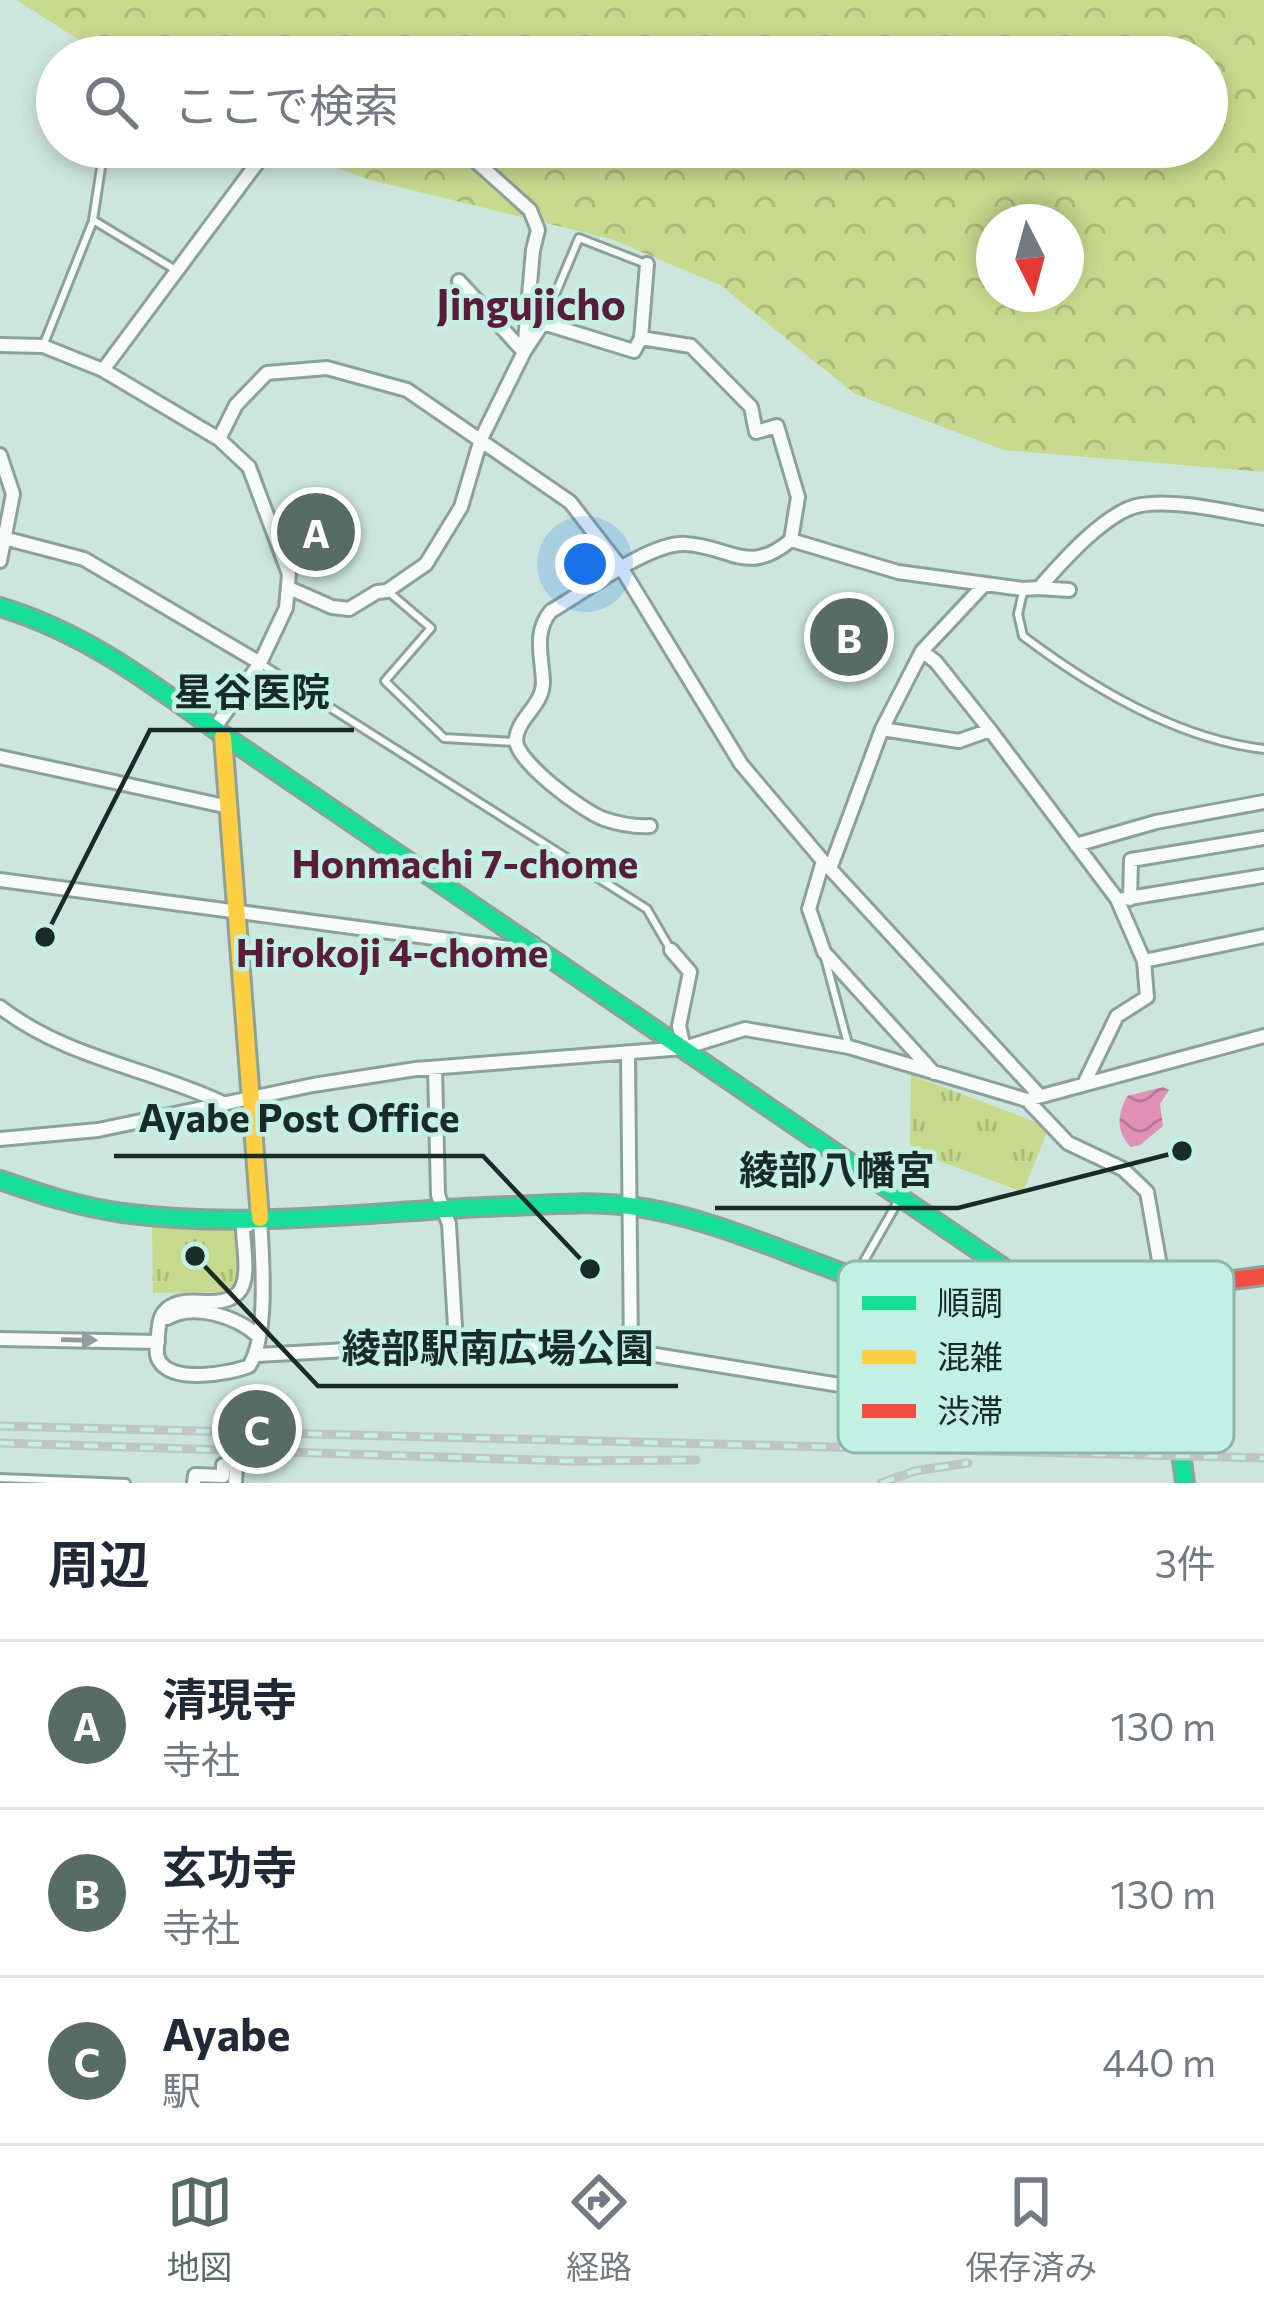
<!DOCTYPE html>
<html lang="ja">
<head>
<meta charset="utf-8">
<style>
  :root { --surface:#fff; --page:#f6f6f7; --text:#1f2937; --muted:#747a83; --line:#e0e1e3; --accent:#586c66 }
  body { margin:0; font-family:Commissioner,"Noto Sans JP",sans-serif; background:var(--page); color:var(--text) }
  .compass { position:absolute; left:976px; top:204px; width:108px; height:108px; border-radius:50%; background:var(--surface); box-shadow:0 6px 18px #0003; rotate:174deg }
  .you { position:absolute; left:585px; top:564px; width:42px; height:42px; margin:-30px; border:9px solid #fff; border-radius:50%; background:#1a73e8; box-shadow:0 0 0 18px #1a73e833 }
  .badge { display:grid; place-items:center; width:78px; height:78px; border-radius:50%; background:var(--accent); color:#fff; font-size:39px; font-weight:700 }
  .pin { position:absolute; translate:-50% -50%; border:6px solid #fff; box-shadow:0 3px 12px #0006 }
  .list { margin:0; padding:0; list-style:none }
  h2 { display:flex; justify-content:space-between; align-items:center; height:156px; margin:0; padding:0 48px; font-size:51px }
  h2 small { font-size:39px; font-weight:400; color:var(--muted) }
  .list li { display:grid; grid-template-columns:78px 1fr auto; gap:36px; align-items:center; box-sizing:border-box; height:168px; padding:0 48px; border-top:3px solid var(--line) }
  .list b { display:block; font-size:45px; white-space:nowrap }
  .list p { margin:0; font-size:39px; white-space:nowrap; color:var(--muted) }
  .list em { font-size:39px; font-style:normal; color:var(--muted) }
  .icon { flex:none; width:66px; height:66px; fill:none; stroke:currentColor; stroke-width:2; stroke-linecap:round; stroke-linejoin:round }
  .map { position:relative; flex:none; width:1264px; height:1483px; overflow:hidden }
  .search { position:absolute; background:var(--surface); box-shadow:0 6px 18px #0003; left:36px; right:36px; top:36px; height:132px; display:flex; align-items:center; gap:30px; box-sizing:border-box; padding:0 42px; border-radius:66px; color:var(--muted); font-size:45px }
  .sheet { height:660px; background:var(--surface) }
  nav { display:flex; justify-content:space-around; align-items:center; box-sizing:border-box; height:168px; border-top:3px solid var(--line); background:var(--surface); font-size:33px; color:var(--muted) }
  nav a { display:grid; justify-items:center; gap:6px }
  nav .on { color:var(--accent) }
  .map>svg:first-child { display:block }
  .forest { fill:url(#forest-crowns); fill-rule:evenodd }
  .park { fill:url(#park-tufts) }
  .water { fill:url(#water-waves) }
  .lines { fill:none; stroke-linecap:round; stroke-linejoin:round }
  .lane-casing { stroke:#8da19b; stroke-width:12 }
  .street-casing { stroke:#8da19b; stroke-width:18 }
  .fast-casing { stroke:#8da19b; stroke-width:22 }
  .slow-casing { stroke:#8da19b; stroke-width:22 }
  .jam-casing { stroke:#8da19b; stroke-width:22 }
  .lane { stroke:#f7fbfa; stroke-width:6 }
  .street { stroke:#f7fbfa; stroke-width:12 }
  .fast { stroke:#16e098; stroke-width:16 }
  .slow { stroke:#ffcf43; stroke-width:16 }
  .jam { stroke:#f24e42; stroke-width:16 }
  .rail-casing { stroke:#bec5c3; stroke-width:9 }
  .rail { stroke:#c2f0e2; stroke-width:4.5; stroke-dasharray:14; stroke-linecap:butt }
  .oneway { fill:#939d9b }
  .labels { text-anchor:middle; stroke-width:9; stroke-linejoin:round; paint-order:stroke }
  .neighbourhood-label { font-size:39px; font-weight:bold; fill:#5b1b3a; stroke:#c2f0e2 }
  .quarter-label { font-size:42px; font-weight:bold; fill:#5b1b3a; stroke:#c2f0e2 }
  .key { fill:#c2f0e2; stroke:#8fb5aa; stroke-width:3 }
  .key-label { font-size:33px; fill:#192b26 }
  .leader { fill:none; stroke:#192b26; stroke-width:4.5 }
  .callout-dot { fill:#192b26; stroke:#c2f0e2; stroke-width:4.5 }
  .callout-label { font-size:39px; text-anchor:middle; font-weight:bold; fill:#192b26; stroke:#c2f0e2; stroke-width:9; stroke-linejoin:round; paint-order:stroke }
</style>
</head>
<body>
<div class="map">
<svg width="1264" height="1483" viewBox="0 0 1264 1483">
  <defs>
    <pattern id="forest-crowns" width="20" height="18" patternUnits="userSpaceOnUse" patternTransform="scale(3)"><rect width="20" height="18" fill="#c6d98c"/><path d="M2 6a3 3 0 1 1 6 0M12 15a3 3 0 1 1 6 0" fill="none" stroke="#aaba79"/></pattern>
    <pattern id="park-tufts" width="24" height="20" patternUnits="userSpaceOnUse" patternTransform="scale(3)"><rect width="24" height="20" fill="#c6d98c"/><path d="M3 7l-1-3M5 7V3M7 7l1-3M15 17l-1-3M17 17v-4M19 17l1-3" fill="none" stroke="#aaba79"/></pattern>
    <pattern id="water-waves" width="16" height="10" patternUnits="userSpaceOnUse" patternTransform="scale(3)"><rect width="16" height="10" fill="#e091b5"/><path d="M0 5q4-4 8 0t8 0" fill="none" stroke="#b57793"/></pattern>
  </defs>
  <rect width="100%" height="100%" fill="#cce6de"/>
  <path class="forest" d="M17,0H1264V472L1004,450L855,394L720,285L611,239L371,180L279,147H1207V57H105ZM994,222H1066V294H994Z"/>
  <path class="park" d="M911,1075L1049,1127L1023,1192L910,1150Z
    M152,1224L238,1229V1283L220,1292L153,1293Z"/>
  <path class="water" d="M1163,1087L1169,1090L1160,1104L1163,1126L1140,1145L1131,1147C1115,1131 1118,1114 1127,1096Z"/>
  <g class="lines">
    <defs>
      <path id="lane" d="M109,147L101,168L93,220L174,269
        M543,323L579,238L646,264
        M43,346L93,221
        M1023,592L1018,614L1023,636C1092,688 1177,739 1264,749
        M390,593L431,628L385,681L444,738L516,742
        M260,663L647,909L669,947
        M825,958L848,1044
        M856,1275L900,1198
        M0,1478L126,1483"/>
      <path id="street" d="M459,281L524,352L543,323L634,351L641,338L691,346L751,407L756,432L777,426L798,497L791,540C748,576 732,547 686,544C651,541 583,593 551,611C533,632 542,656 543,682C543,706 517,718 516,740C516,762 584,812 604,819C619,824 634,827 650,826
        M641,338L647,264
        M0,345L43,346L103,370L219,439L249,467L289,574L286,608L260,663L214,729
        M103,370L269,147
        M219,439L236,405L267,373L327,368L407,390L570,502L622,569L741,764L823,861L1040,1096
        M0,455L13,494L0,561
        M0,537L84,559L260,663
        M791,540L898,572L1023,589L1039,588C1061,563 1107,510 1141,505C1176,499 1228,512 1264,518
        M289,588L332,607L349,609L377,592L387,591L426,564L461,507L481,439L524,352L533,250L538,230L530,210L460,147
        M1039,588L1069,590
        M922,651L936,662L990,730L1117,899L1144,961L1147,997L1117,1016L1084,1084
        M882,729L959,741L990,730
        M0,757L229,807
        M1076,845L1156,822L1264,802
        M823,861L809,909L824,952L934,1073
        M830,869L882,729L922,651L985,584
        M0,880L509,948L534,944
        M1123,899L1264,876
        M1130,899L1131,860L1264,838
        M671,950L690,972L679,1026L684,1048
        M1144,961L1264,936
        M0,1007C67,1059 150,1068 225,1104
        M628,1055L631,1351
        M435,1068L438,1195L449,1224L456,1344
        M1027,1100L1068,1143L1123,1169L1147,1192L1162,1277L1159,1290
        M0,1139L98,1130L313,1085L416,1069L684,1048L745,1029L849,1047L1027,1100L1264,1036
        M260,1218C262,1255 269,1336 249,1366C229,1374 174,1383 160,1362C154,1354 158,1344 158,1335C159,1325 159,1316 167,1309C186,1292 219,1312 238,1293C251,1280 243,1245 243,1228Z
        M167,1318C194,1302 237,1317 258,1336
        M0,1339L158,1342
        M257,1355L456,1344L631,1351L1012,1413L1176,1417
        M194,1483L195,1475L223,1476V1465H236L235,1483"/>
      <path id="fast" d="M0,607C83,632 147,680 216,730L1007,1270L1016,1308
        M0,1180C40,1194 80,1207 123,1213C242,1229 366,1212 485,1207C533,1206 583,1200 630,1206C764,1223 898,1323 1033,1306
        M1159,1290L1185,1483"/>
      <path id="slow" d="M223,737L260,1218"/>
      <path id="jam" d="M1033,1306L1264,1276"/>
    </defs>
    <use href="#lane" class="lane-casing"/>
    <use href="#street" class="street-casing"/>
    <use href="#fast" class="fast-casing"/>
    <use href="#slow" class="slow-casing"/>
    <use href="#jam" class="jam-casing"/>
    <use href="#lane" class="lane"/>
    <use href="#street" class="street"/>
    <use href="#fast" class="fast"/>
    <use href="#slow" class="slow"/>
    <use href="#jam" class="jam"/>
    <defs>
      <path id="rail" d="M0,1426L1264,1458
        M0,1443L569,1461L696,1460
        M881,1483L915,1471L968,1463"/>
    </defs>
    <use href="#rail" class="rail-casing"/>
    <use href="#rail" class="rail"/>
  </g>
  <defs><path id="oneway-solid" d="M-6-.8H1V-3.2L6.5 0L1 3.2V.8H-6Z" transform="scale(3)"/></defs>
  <use class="oneway" href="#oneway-solid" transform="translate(79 1340) rotate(1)"/>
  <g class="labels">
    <g class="neighbourhood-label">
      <text x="465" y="878">Honmachi 7-chome</text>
      <text x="392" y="967">Hirokoji 4-chome</text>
    </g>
    <g class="quarter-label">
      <text x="531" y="320">Jingujicho</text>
    </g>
  </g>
  <rect x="838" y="1261" width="396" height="192" rx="18" class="key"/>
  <rect x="862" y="1296" width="54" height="14" fill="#16e098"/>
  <rect x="862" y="1350" width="54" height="14" fill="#ffcf43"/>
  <rect x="862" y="1404" width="54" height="14" fill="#f24e42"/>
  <g class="key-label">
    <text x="937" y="1315">順調</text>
    <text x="937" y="1369">混雑</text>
    <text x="937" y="1423">渋滞</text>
  </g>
  <path class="leader" d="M45 937L150 730H354M590 1269L483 1156H114M1182 1151L958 1208H715M195 1256L318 1386H678"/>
  <g class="callout-dot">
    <circle cx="45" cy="937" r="12"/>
    <circle cx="590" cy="1269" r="12"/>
    <circle cx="1182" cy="1151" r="12"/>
    <circle cx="195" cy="1256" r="12"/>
  </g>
  <g class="callout-label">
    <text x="252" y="706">星谷医院</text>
    <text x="299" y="1132">Ayabe Post Office</text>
    <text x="837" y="1184">綾部八幡宮</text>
    <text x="498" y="1362">綾部駅南広場公園</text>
  </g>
</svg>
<svg class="compass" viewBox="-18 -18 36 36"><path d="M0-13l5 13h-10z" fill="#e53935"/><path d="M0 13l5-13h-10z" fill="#747a83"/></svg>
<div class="you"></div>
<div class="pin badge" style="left:316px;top:532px">A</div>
<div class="pin badge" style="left:849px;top:637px">B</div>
<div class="pin badge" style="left:257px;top:1429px">C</div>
<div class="search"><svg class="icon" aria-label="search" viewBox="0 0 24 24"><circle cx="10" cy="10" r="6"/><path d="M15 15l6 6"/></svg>ここで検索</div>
</div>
<section class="sheet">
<h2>周辺<small>3件</small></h2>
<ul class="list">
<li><span class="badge">A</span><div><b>清現寺</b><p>寺社</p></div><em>130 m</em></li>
<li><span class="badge">B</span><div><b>玄功寺</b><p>寺社</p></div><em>130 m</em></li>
<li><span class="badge">C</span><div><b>Ayabe</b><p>駅</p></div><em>440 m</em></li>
</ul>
</section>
<nav>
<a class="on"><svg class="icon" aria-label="map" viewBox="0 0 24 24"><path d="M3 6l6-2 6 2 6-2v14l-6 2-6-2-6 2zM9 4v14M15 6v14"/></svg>地図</a>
<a><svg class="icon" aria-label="directions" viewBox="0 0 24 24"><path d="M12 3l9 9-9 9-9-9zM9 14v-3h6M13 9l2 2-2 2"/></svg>経路</a>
<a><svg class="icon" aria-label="saved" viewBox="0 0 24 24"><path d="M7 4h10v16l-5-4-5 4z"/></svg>保存済み</a>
</nav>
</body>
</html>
